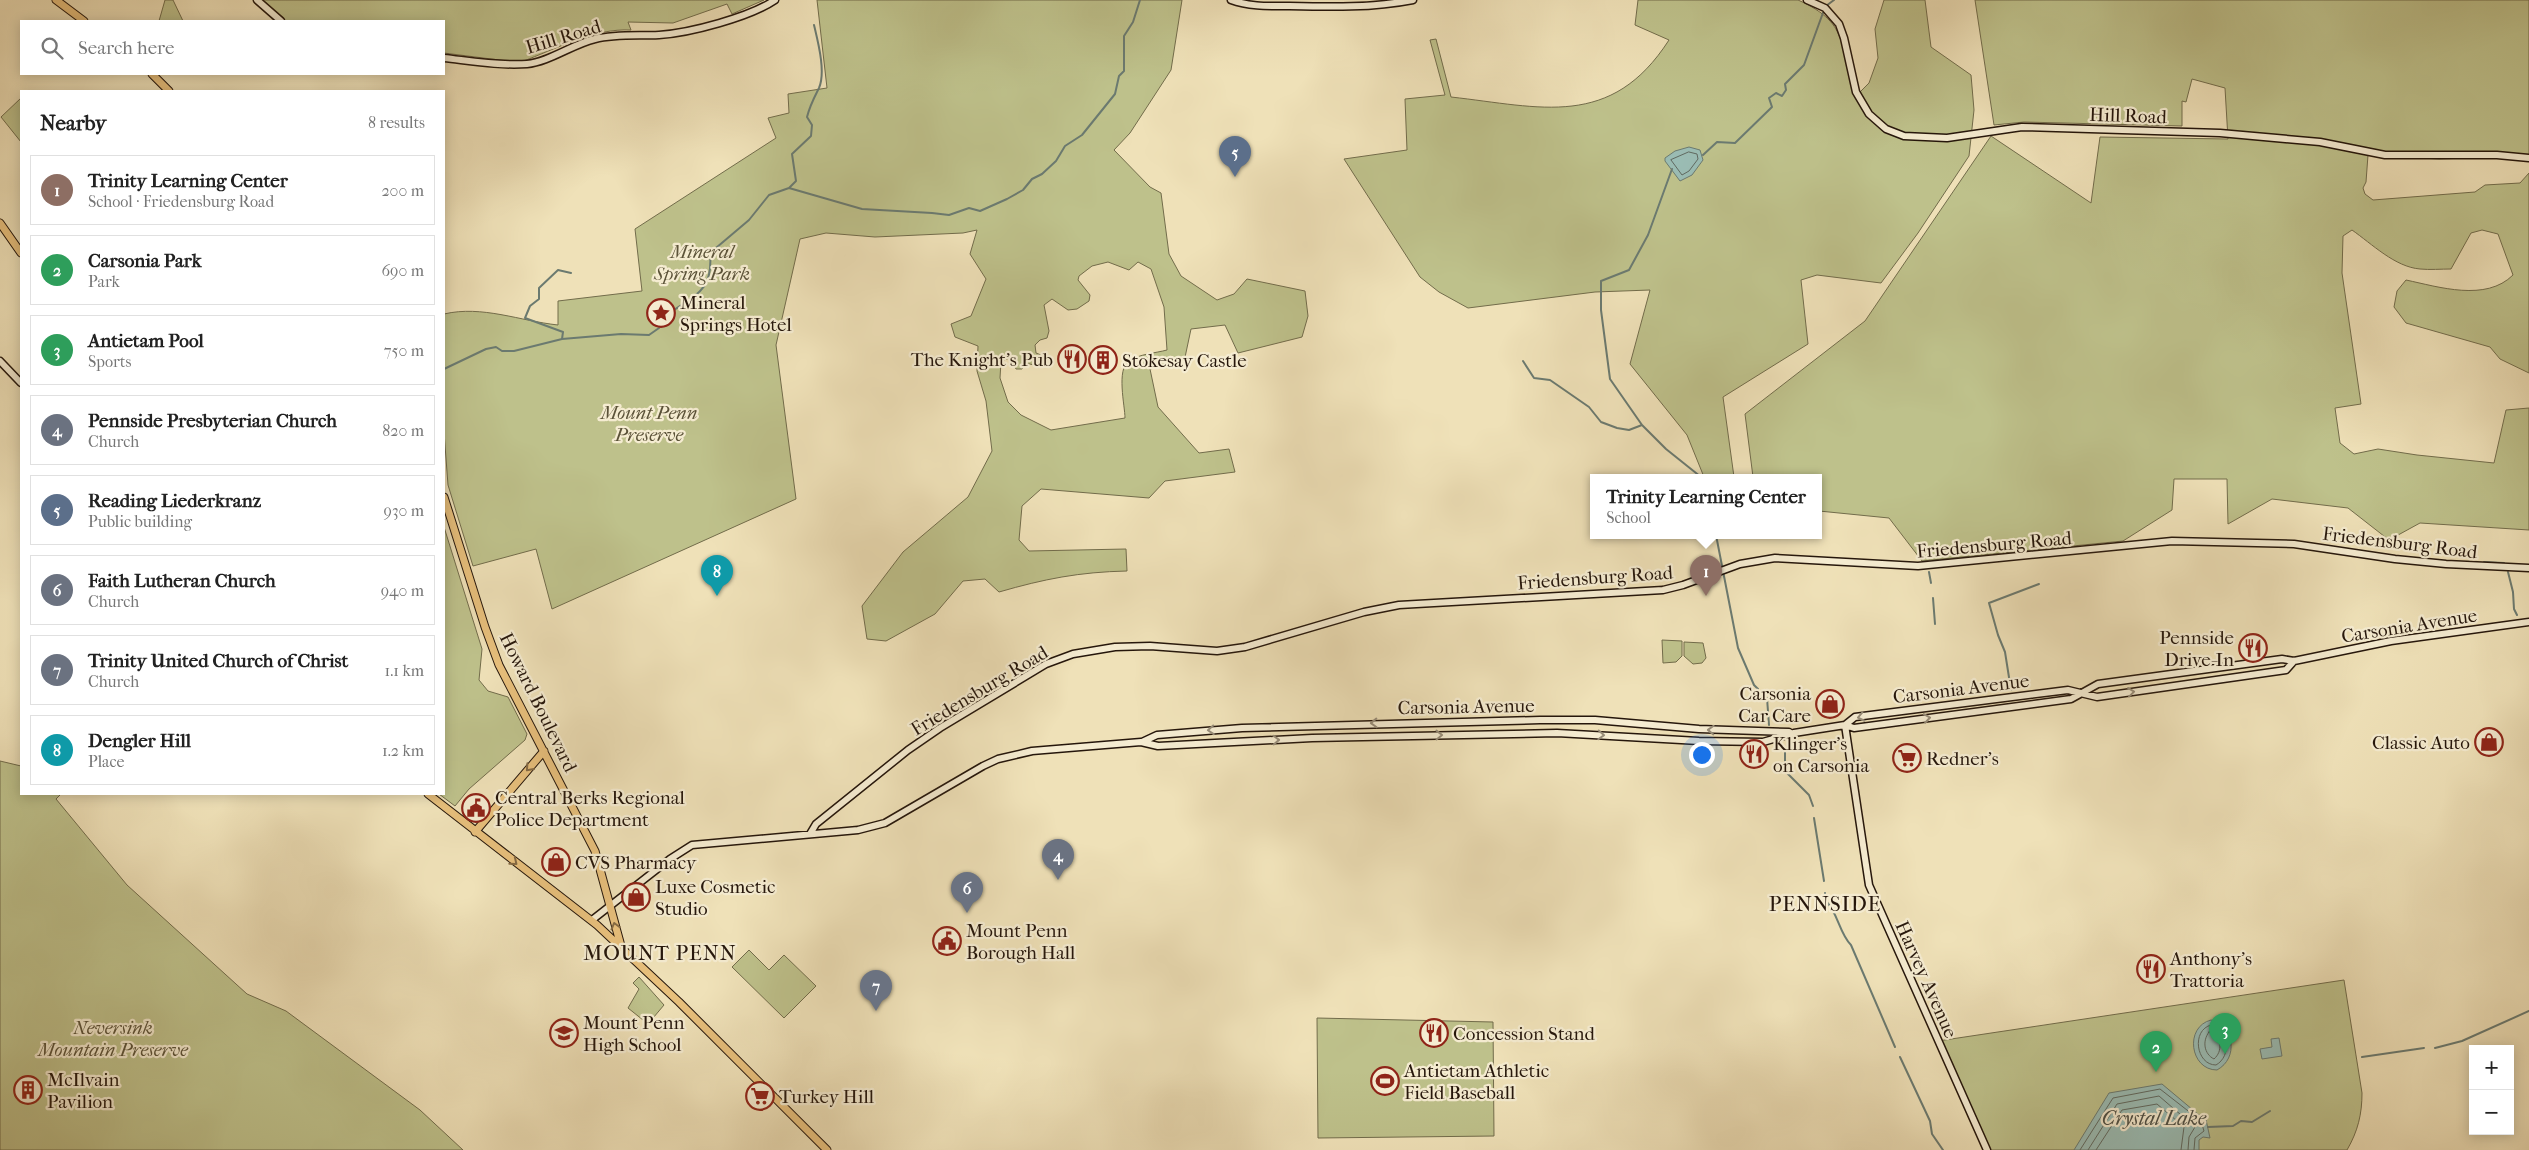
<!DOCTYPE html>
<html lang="en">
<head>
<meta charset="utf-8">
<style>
  :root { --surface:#fff; --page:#f2f2f2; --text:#222; --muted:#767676; --line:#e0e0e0; --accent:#b45309 }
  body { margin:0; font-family:"IM FELL French Canon",serif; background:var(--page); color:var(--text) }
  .controls { position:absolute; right:15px; bottom:15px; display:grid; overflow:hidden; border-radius:0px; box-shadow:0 2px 12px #0003 }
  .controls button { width:45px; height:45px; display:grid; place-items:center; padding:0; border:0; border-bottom:1px solid var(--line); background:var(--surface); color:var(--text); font:25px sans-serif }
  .you { position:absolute; left:1701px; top:754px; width:18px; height:18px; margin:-12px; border:4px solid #fff; border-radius:50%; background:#1a73e8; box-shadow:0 0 0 8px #1a73e833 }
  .badge { display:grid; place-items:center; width:32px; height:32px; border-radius:50%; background:var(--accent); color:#fff; font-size:16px; font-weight:700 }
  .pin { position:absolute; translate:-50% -41px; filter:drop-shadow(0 1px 2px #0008) }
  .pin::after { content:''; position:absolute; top:26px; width:18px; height:15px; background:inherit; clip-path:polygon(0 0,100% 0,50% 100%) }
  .popup { position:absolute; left:1590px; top:474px; width:232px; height:65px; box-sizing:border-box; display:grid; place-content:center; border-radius:0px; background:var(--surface); filter:drop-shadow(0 1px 4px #0005); font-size:16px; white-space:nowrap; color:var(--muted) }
  .popup b { font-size:19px; color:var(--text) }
  .popup::after { content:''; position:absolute; left:50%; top:100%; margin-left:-10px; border:10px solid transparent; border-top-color:var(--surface) }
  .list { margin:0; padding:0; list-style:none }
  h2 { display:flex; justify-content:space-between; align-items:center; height:65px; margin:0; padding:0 20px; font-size:21px }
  h2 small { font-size:16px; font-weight:400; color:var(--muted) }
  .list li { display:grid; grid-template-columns:32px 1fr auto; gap:15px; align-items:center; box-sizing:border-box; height:70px; margin:0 10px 10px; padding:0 10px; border:1px solid var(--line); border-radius:0px }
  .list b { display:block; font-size:19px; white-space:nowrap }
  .list p { margin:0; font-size:16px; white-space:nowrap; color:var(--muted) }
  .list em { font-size:16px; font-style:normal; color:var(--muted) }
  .icon { flex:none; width:28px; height:28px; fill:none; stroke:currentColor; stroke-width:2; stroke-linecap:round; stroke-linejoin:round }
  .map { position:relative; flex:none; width:2529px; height:1150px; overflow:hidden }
  .search { position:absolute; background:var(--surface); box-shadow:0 2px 12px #0003; left:20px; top:20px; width:425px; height:55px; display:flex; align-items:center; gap:12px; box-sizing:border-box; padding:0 18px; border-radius:0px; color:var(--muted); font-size:19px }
  .panel { position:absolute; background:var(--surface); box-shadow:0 2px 12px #0003; left:20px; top:90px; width:425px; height:705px; border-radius:0px }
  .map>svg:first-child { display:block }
  .green { fill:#bec18b; stroke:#726c4b; fill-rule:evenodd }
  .water { fill:#9abcb4; stroke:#6b7a70 }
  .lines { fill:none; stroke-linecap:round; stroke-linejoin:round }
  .shore { stroke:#606960; stroke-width:1 }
  .stream { stroke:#6b7a70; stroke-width:2 }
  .secondary-casing { stroke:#25160b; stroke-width:9 }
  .primary-casing { stroke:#25160b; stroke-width:9 }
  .secondary { stroke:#f5ecd1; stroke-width:6 }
  .primary { stroke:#e8c07c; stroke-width:7 }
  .oneway { stroke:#978c78 }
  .oneway2 { stroke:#866b44 }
  .labels { text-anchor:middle; stroke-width:4.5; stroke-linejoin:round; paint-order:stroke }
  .street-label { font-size:19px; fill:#25160b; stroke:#f5ecd1 }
  .park-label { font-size:19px; font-style:italic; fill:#5b5238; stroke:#f5ecd1 }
  .poi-label { font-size:19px; fill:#25160b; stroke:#f5ecd1; text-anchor:start }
  .water-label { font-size:20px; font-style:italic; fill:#4e5046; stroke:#f5ecd1 }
  .quarter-label { font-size:21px; letter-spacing:1px; fill:#25160b; stroke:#f5ecd1 }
</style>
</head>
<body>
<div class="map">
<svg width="2529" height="1150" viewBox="0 0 2529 1150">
  <rect width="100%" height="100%" fill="#efe1b8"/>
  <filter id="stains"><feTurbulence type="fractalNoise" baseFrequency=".004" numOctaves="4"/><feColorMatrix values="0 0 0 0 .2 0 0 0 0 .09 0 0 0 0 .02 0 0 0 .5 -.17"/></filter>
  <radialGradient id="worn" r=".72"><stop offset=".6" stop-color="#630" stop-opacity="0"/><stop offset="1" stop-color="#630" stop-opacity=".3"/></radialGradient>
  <path class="green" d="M165,0H173L183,21H159Z
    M263,0H764L732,14L727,4L673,23L628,22L631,30C594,28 556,49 521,62H515L444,53V21H286Z
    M817,0H1182L1171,70L1130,133L1114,150L1150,187L1161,193L1169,254L1181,276L1217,300L1234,294L1247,279L1305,291L1308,316L1302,337L1238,353L1225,325L1191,329L1184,362L1150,369L1158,407L1199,453L1229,449L1235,472L1165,481L1149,498L1041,489L1022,506L1019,540L1029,551L1126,549L1127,571C1079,572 1044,579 999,592L985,579L963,581L935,614L886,641L867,639L862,606L903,552L968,497L992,451L986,401L977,371L978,346L955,337L951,324L971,316L986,279L970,254L977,230L963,233L875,237L826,233L800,239L776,345L796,499L552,609L536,549L473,566L448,485L444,432V314C482,305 520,321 558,325V301L642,291L635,229L776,138L768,118L789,113L788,94L827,88ZM1108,262L1129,270L1138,262L1151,269L1164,307L1167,350C1156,353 1139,354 1129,361C1116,369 1125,406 1125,418L1051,430L1021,415L1008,402L1000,378L1001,361L1010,358L1016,369H1022L1025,363L1039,366L1042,359L1041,355L1036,353L1035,345L1040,340L1047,338L1049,331L1044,305L1052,299L1068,310L1077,309L1089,301L1090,295L1078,280L1079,276L1092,266Z
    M1638,0H1798C1854,25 1836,48 1856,96L1869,83L1878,58L1875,29L1884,0H1925L1931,47L1971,75L1974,110L1969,156L1918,233L1881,283L1817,275L1801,280L1808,344L1723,397L1734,477H1704L1687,435L1630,364L1650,290L1595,292L1468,308L1439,292L1420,277L1344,159L1407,150L1405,99L1445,95L1430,40L1436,39L1451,97C1541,107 1611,130 1669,40L1635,25Z
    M1975,0H2529V160L2497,157L2439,159L2368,155L2366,182L2363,188L2365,194L2373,200L2475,192L2485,185L2520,183L2529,173V373L2500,359L2490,347L2406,323L2394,307L2397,291L2406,280C2439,287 2486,302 2513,275L2498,234L2482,230L2471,233L2451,269C2441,269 2430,270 2420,269C2395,267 2372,244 2352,230L2343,236L2342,273L2361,404L2335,408L2340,443L2354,454L2378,449L2417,455L2494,463L2506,410L2529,408V530L2420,523L2389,540L2348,508L2272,499L2228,524L2227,479H2174L2172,510L2123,541L1922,561L1889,518L1819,511L1818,477H1753L1745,414L1865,321L1991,136L2091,203L2100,137L2228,139L2225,88L2192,79L2186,102L2182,101V126L2024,122L1994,125Z
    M21,98V142L1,117Z
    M444,527L482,649L479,680L488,691L508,697L527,734L525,740L469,789L455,806L439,794H444Z
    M1662,640L1682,641V656L1676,662L1663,663Z
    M1684,642L1703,643L1706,658L1702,663L1693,664L1684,656Z
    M0,761L21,766V794H61L56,799L127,885L247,994L286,1011L420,1110L463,1150H0Z
    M749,950L769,970L784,955L816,986L784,1018L732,967Z
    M639,977L664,1005L648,1024L628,1008L639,989L633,983Z
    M2344,980L2362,1093C2362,1114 2358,1131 2347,1150H1987L1938,1041Z
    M1317,1018L1493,1022L1494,1136L1318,1138Z"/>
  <path class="water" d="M1689,147L1700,150L1703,160L1692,175L1680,181L1665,161V158L1675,151Z
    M2211,1020C2234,1026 2239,1058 2217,1070C2190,1070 2184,1027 2211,1020Z
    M2279,1038L2282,1056L2262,1059L2260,1049L2272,1047L2271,1039Z
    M2162,1084L2199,1115H2205L2210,1138L2203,1137L2199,1140V1150H2074L2109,1093Z"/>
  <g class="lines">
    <path class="shore" d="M1689,152L1697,154L1698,159L1689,171L1682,175L1671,160Z
      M2211,1025C2229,1029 2232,1056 2216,1065C2196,1065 2191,1030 2211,1025Z
      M2209,1032H2213C2221,1039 2223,1051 2214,1059C2204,1054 2202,1041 2209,1032Z
      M2080,1150L2113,1098L2160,1089L2201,1121L2204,1131L2195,1138L2194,1150
      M2088,1150L2117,1104L2159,1096L2195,1127L2189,1137L2188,1150
      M2096,1150L2122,1110L2157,1104L2184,1127L2181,1150"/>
    <path class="stream" d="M1826,6L1834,0
      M1703,155L1717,142L1735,143L1772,107L1769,98L1776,93L1782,96L1786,90L1785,84L1804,65L1824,10
      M789,188L796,181L792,154L811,136L812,125L807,117C810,105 814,98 819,88C826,72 818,42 814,25
      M674,310C700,293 713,287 710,253L749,220L769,195L789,188L862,209L932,213L949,215L969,208L980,211L1007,199L1023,190L1032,179L1042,174L1056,161L1065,146L1082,135L1115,94L1119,76L1124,71V36L1133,22L1140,0
      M562,339L563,332L525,318L530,306L539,299V288L558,270L571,273
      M1523,361L1534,378L1550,380L1589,407L1601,422L1617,428L1629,430L1642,425L1666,449L1701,477
      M444,369L486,349L496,347L502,351H514L562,339L621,334L649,335L659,328
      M1642,425L1610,379L1601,310V281L1629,270L1648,235L1672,169
      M1716,535L1738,648L1754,685L1758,689
      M2484,562L2504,563
      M1929,572L1931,583
      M2508,572L2513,592L2514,609L2517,615
      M1933,598L1935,624
      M2011,690L2005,652L1998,635L1989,603L2039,584
      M1767,698L1769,725
      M1785,749V771L1809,795L1813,806
      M1814,818L1824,881
      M1825,893V900C1838,912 1839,933 1851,945L1895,1047
      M2435,1048L2462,1041L2529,1011
      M1900,1057L1930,1121L1932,1134L1943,1150
      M2362,1057L2424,1048
      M2208,1127L2233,1126L2241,1121L2252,1122L2270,1111"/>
    <defs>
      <path id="secondary" d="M257,0L281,21
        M1231,0C1250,7 1270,6 1289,6C1331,7 1372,8 1413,0
        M1807,0L1825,8L1839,24L1844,38L1856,92L1869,114L1886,129L1904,136L1947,138L2022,127L2220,133L2320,142L2385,155H2497L2529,158
        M444,58C471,61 500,66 527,64C549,62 573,44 595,39C616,34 637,36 659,35C690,33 750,17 775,0
        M0,361L21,383
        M1845,725L1855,717L2060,691L2068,690L2097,697L2286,670L2294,661
        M1845,725L1869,885L1987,1150
        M1142,742L1157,735L1242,728L1540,720H1595L1699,729L1789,732
        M810,834L816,824L908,750L940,728L1046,664L1073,654L1115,647L1150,646L1217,651L1245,647L1364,612L1399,605L1663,590L1683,585L1740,564L1775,558L1918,566L2172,541L2294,544L2395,559L2446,564L2529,568
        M592,920L670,859L692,845L858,830L885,823L983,766L998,759L1032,751L1141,742L1158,746L1312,738L1557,733L1699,741L1763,742L1794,733L1845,725L1854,728L2071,699L2098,684L2282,659L2294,661L2391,641L2529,622"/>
      <path id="primary" d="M56,0L84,21
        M152,74L169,91
        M0,223L21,253
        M444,497L485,627L499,665L595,851L621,946
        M428,794L597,925L679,1002L827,1150
        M475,832L544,751"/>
    </defs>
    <use href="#secondary" class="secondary-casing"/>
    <use href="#primary" class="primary-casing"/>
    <use href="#secondary" class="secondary"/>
    <use href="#primary" class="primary"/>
  </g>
  <defs><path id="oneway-chevron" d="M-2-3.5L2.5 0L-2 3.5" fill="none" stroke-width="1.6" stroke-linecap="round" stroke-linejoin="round" transform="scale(1.25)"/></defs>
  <g class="oneway">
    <use href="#oneway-chevron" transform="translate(2131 692) rotate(-7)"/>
    <use href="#oneway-chevron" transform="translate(1861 717) rotate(168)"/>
    <use href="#oneway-chevron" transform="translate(1927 718) rotate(-9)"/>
    <use href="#oneway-chevron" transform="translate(1374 723) rotate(178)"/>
    <use href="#oneway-chevron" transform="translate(1211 730) rotate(176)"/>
    <use href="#oneway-chevron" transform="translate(1711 730) rotate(-178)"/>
    <use href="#oneway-chevron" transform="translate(1439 735) rotate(-1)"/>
    <use href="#oneway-chevron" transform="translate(1601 735) rotate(3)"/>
    <use href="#oneway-chevron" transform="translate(1276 740) rotate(-2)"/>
  </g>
  <g class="oneway2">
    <use href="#oneway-chevron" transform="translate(529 768) rotate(132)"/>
    <use href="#oneway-chevron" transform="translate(514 862) rotate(39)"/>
    <use href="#oneway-chevron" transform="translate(615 926) rotate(-105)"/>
  </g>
  <defs>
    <symbol id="sight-ring" viewBox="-11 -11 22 22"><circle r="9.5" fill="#f5ecd1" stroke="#8f2418" stroke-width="1.5"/><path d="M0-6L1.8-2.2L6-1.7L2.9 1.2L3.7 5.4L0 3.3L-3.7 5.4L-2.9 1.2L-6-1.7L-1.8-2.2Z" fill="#8f2418"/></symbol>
    <symbol id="restaurant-ring" viewBox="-11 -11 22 22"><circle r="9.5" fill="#f5ecd1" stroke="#8f2418" stroke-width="1.5"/><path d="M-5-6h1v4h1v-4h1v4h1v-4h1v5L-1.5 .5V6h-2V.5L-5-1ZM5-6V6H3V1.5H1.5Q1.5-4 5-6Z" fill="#8f2418"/></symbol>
    <symbol id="building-ring" viewBox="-11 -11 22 22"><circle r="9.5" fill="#f5ecd1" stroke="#8f2418" stroke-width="1.5"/><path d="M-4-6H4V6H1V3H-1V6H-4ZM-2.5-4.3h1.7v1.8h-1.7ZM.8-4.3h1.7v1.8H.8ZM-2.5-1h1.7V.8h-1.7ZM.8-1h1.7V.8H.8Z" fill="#8f2418"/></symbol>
    <symbol id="shop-ring" viewBox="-11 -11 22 22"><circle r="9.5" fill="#f5ecd1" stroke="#8f2418" stroke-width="1.5"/><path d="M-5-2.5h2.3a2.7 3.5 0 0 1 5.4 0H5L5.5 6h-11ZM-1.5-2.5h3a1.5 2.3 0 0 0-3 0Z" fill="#8f2418"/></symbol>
    <symbol id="supermarket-ring" viewBox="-11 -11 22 22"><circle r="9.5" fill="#f5ecd1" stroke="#8f2418" stroke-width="1.5"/><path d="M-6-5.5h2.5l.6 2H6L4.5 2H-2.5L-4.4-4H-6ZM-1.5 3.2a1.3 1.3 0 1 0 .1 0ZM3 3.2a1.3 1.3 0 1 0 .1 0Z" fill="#8f2418"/></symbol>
    <symbol id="civic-ring" viewBox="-11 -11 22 22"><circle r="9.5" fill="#f5ecd1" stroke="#8f2418" stroke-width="1.5"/><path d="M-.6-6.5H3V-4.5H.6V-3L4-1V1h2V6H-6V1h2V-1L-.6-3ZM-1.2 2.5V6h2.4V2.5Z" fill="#8f2418"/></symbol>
    <symbol id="school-ring" viewBox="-11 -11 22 22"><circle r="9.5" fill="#f5ecd1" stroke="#8f2418" stroke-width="1.5"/><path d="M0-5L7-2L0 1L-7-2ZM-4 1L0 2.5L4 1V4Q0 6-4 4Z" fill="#8f2418"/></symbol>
    <symbol id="stadium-ring" viewBox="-11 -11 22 22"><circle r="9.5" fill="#f5ecd1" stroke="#8f2418" stroke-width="1.5"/><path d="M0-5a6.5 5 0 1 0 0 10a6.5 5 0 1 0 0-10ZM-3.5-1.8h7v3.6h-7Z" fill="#8f2418"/></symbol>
  </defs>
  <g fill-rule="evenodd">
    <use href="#sight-ring" x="645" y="297" width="32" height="32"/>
    <use href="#restaurant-ring" x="1056" y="343" width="32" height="32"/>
    <use href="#building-ring" x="1087" y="344" width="32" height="32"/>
    <use href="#restaurant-ring" x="2237" y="632" width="32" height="32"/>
    <use href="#shop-ring" x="1814" y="688" width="32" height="32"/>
    <use href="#shop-ring" x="2473" y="726" width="32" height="32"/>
    <use href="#restaurant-ring" x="1738" y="738" width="32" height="32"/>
    <use href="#supermarket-ring" x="1891" y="742" width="32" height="32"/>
    <use href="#civic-ring" x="460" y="792" width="32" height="32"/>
    <use href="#shop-ring" x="540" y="846" width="32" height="32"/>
    <use href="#shop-ring" x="620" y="881" width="32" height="32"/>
    <use href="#civic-ring" x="931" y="925" width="32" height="32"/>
    <use href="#restaurant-ring" x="2135" y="953" width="32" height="32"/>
    <use href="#school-ring" x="548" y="1017" width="32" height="32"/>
    <use href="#restaurant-ring" x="1418" y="1017" width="32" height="32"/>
    <use href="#stadium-ring" x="1369" y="1065" width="32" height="32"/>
    <use href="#building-ring" x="12" y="1074" width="32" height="32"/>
    <use href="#supermarket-ring" x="744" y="1080" width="32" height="32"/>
  </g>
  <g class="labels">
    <g class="street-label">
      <text transform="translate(563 36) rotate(-17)" y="7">Hill Road</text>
      <text transform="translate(2128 115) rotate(2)" y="7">Hill Road</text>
      <text transform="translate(2400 542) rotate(7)" y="7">Friedensburg Road</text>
      <text transform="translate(1994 544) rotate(-5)" y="7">Friedensburg Road</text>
      <text transform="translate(1595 577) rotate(-4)" y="7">Friedensburg Road</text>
      <text transform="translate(2409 625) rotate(-9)" y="7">Carsonia Avenue</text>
      <text transform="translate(1961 688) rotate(-7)" y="7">Carsonia Avenue</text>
      <text transform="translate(979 690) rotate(-31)" y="7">Friedensburg Road</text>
      <text transform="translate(539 702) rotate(64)" y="7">Howard Boulevard</text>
      <text transform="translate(1466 706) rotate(-1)" y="7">Carsonia Avenue</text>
      <text transform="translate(1927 979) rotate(66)" y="7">Harvey Avenue</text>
    </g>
    <g class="park-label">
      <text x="702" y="258">Mineral<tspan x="702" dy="22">Spring Park</tspan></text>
      <text x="649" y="419">Mount Penn<tspan x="649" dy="22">Preserve</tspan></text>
      <text x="113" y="1034">Neversink<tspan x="113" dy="22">Mountain Preserve</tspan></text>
    </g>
    <g class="poi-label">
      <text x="680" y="309">Mineral<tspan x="680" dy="22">Springs Hotel</tspan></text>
      <text x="1053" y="366" text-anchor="end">The Knight's Pub</text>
      <text x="1122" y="367">Stokesay Castle</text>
      <text x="2234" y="644" text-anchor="end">Pennside<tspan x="2234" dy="22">Drive-In</tspan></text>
      <text x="1811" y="700" text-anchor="end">Carsonia<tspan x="1811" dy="22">Car Care</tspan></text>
      <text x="2470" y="749" text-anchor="end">Classic Auto</text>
      <text x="1773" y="750">Klinger's<tspan x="1773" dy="22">on Carsonia</tspan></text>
      <text x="1926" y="765">Redner's</text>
      <text x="495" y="804">Central Berks Regional<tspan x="495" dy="22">Police Department</tspan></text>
      <text x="575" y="869">CVS Pharmacy</text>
      <text x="655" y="893">Luxe Cosmetic<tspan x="655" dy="22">Studio</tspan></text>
      <text x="966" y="937">Mount Penn<tspan x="966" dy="22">Borough Hall</tspan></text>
      <text x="2170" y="965">Anthony's<tspan x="2170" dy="22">Trattoria</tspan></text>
      <text x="583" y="1029">Mount Penn<tspan x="583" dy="22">High School</tspan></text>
      <text x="1453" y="1040">Concession Stand</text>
      <text x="1404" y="1077">Antietam Athletic<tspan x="1404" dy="22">Field Baseball</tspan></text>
      <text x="47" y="1086">McIlvain<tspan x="47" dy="22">Pavilion</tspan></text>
      <text x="779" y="1103">Turkey Hill</text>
    </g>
    <g class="water-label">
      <text x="2154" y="1125">Crystal Lake</text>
    </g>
    <g class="quarter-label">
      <text x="1825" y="911">PENNSIDE</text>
      <text x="660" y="960">MOUNT PENN</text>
    </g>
  </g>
  <rect width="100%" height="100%" filter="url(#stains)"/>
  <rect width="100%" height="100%" fill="url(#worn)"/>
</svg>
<div class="controls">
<button>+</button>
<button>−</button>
</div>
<div class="you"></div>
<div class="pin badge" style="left:1706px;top:596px;background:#8d6e63">1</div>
<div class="popup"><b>Trinity Learning Center</b>School</div>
<div class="pin badge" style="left:2156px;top:1072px;background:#2e9e5b">2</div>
<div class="pin badge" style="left:2225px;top:1054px;background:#2e9e5b">3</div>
<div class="pin badge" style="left:1058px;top:880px;background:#6b7280">4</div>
<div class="pin badge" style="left:1235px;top:177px;background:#5c6f8a">5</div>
<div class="pin badge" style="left:967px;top:913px;background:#6b7280">6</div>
<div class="pin badge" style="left:876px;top:1011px;background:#6b7280">7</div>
<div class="pin badge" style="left:717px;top:596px;background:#0f9aa8">8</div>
<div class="search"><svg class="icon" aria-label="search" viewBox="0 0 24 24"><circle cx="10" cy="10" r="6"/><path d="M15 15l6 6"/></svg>Search here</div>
<section class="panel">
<h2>Nearby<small>8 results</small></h2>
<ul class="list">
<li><span class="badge" style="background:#8d6e63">1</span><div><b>Trinity Learning Center</b><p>School · Friedensburg Road</p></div><em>200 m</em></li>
<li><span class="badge" style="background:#2e9e5b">2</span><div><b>Carsonia Park</b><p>Park</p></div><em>690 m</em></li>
<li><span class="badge" style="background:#2e9e5b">3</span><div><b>Antietam Pool</b><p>Sports</p></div><em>750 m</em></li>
<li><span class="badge" style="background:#6b7280">4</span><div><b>Pennside Presbyterian Church</b><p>Church</p></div><em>820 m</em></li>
<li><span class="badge" style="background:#5c6f8a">5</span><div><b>Reading Liederkranz</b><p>Public building</p></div><em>930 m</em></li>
<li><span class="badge" style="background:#6b7280">6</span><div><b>Faith Lutheran Church</b><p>Church</p></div><em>940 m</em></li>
<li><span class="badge" style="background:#6b7280">7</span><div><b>Trinity United Church of Christ</b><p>Church</p></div><em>1.1 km</em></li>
<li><span class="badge" style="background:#0f9aa8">8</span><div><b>Dengler Hill</b><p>Place</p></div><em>1.2 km</em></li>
</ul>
</section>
</div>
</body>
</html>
